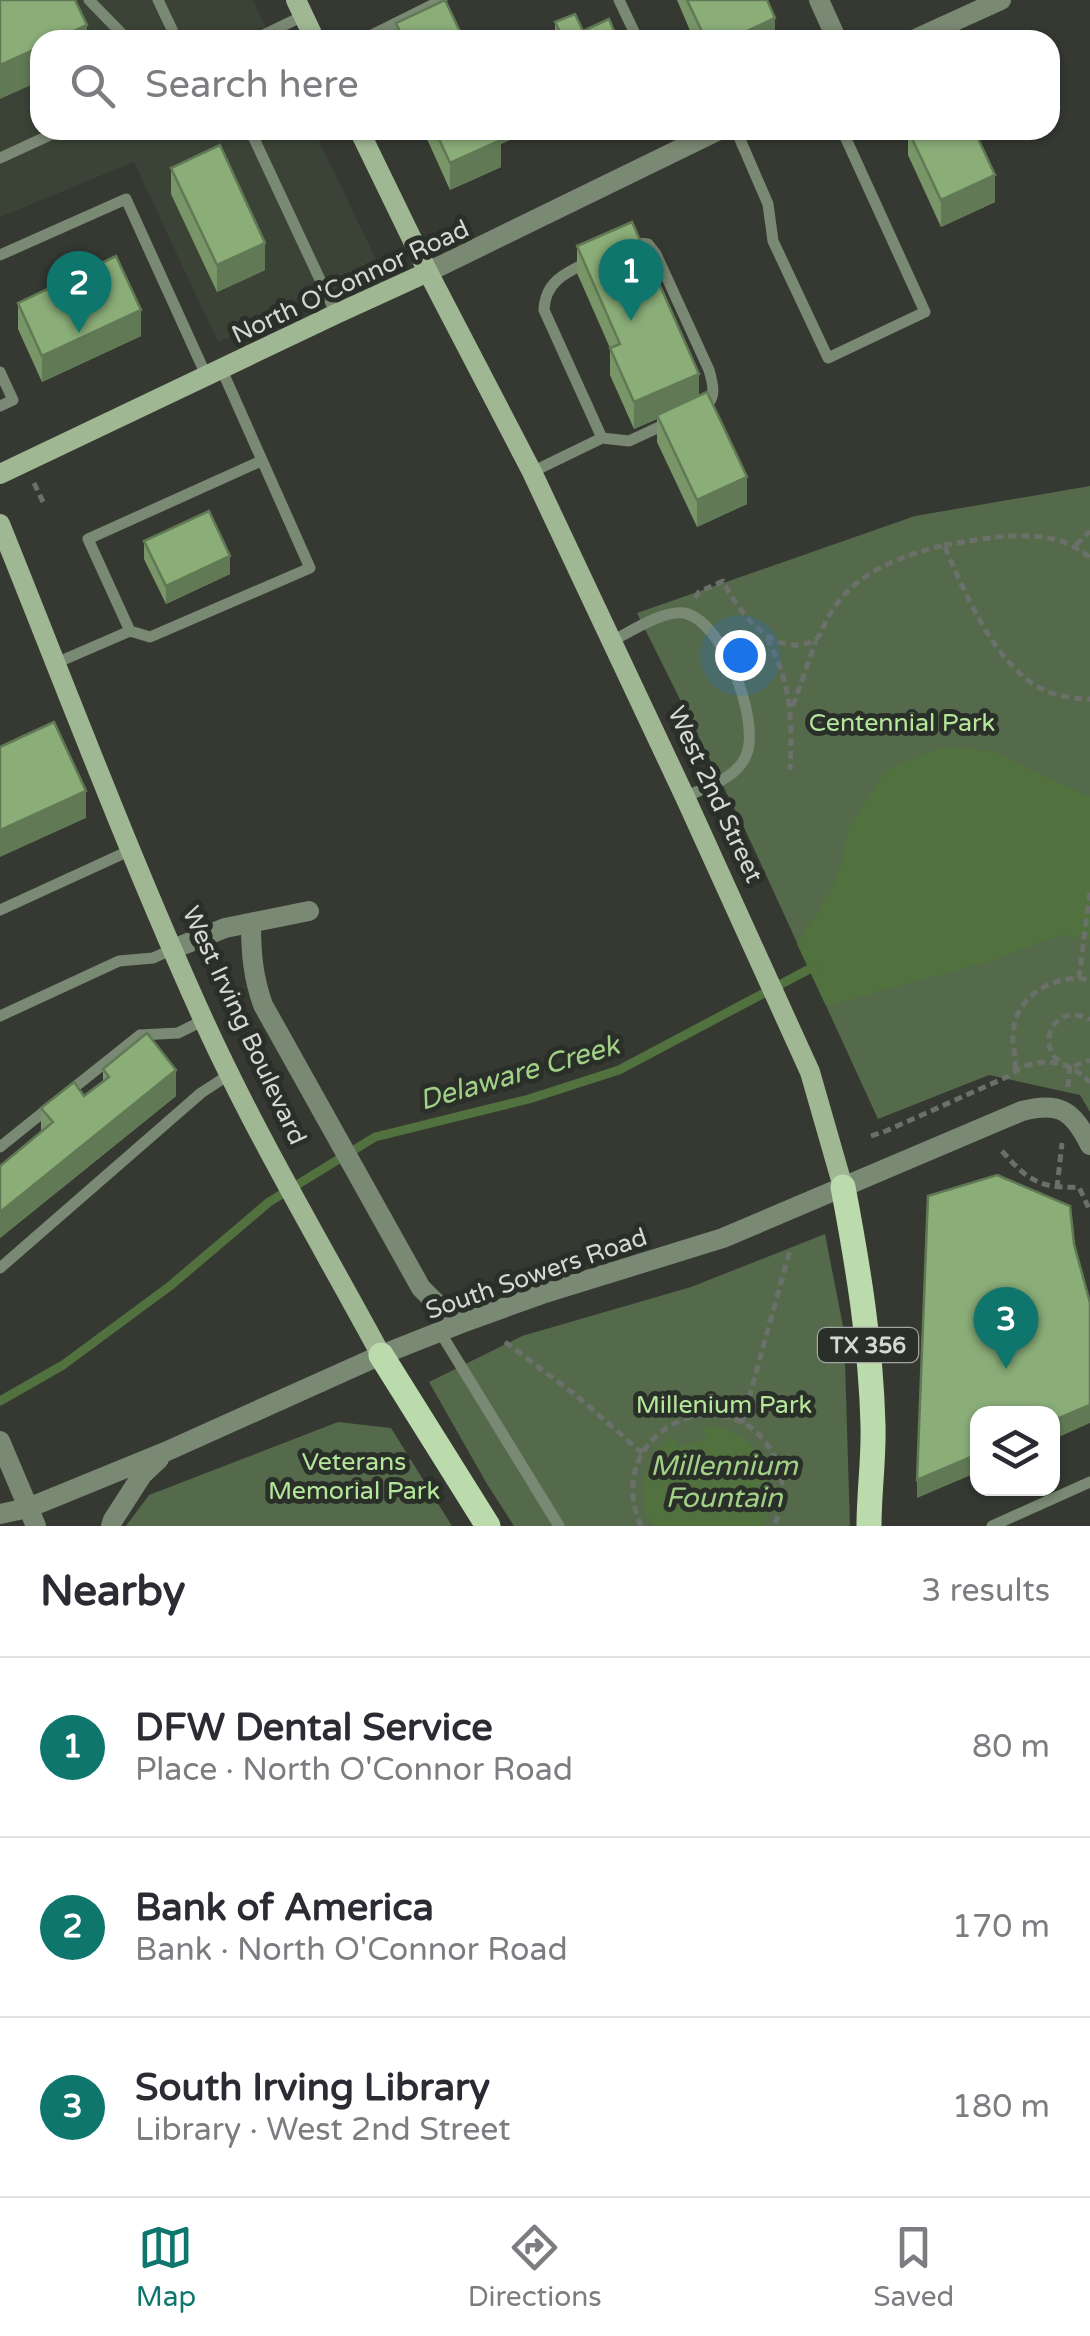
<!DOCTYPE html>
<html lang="en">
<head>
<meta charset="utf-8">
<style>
  :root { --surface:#fff; --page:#f7f7f7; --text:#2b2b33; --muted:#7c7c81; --line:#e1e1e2; --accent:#0f766e }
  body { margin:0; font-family:"Varela Round",sans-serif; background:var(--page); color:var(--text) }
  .controls { position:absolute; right:30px; bottom:30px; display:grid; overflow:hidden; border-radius:20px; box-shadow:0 2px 8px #0004 }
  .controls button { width:90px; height:90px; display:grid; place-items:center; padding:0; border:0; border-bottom:2px solid var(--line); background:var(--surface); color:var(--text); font:50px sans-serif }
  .you { position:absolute; left:740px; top:655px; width:35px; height:35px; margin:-25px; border:8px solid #fff; border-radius:50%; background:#1a73e8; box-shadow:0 0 0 15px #1a73e833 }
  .badge { display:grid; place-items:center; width:65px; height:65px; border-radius:50%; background:var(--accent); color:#fff; font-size:32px; font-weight:700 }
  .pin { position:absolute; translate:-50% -82px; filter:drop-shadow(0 2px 5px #0008) }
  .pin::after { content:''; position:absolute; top:52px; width:35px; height:30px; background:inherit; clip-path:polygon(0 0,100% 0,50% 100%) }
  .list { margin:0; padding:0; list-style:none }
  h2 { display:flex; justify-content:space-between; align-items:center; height:130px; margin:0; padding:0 40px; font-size:42px }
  h2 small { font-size:32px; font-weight:400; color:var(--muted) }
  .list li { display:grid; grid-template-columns:65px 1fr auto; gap:30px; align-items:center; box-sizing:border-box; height:180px; padding:0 40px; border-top:2px solid var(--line) }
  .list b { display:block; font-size:38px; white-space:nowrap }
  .list p { margin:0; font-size:32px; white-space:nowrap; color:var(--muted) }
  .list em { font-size:32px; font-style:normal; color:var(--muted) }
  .icon { flex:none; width:55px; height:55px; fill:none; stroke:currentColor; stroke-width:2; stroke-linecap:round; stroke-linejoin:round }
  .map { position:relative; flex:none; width:1090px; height:1526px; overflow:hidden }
  .search { position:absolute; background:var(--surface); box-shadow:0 2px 8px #0004; left:30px; right:30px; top:30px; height:110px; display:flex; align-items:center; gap:25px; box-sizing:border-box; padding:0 35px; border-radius:30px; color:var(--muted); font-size:38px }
  .sheet { height:670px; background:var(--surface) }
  nav { display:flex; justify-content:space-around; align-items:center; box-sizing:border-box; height:140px; border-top:2px solid var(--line); background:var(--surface); font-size:28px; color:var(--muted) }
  nav a { display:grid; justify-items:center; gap:5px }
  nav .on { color:var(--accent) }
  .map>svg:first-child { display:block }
  .built { fill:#3b4337 }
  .green { fill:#556a4a }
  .water { fill:#51713f }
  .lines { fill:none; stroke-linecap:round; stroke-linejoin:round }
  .stream { stroke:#51713f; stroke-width:9 }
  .path { stroke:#6c706a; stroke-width:5; stroke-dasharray:8 5; stroke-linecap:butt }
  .service { stroke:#7a8973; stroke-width:11 }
  .minor { stroke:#7a8973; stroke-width:20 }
  .tertiary { stroke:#7a8973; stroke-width:20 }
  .secondary { stroke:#a0b793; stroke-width:20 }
  .primary { stroke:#bcdbac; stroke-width:25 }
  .wall { fill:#789668 }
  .shaded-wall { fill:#617a55 }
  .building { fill:#8bae79; stroke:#617a55; stroke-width:2.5 }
  .labels { text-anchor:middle; stroke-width:10; stroke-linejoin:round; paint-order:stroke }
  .shield { fill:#2b2f29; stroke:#a2a5a0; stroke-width:2.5 }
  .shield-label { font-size:22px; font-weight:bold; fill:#d5d8d3 }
  .street-label { font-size:25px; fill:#d5d8d3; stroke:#2b2f29 }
  .park-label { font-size:25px; fill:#b5e79b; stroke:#2b2f29 }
  .water-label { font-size:28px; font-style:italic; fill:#a1d186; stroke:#2b2f29 }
</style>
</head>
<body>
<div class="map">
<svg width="1090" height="1526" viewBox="0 0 1090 1526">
  <rect width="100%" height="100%" fill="#353932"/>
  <path class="built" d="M0,0H253L272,40H40V130H314L380,268L218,342L134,162L0,217Z"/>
  <path class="green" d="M1090,486V1112L1080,1095L989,1075L878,1119L750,840L637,613L915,516Z
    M825,1234L844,1331L850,1526H514L487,1484L429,1382L522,1336L691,1287Z
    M338,1422L391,1428L452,1526H126L149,1495Z"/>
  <path class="water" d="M961,748L994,752L1090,797V939L1061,935L991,961L826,1006L797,944L829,894L842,865L848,829L886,771L936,749Z
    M712,1426C761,1434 785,1483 761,1526H653C635,1494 642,1458 672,1436L679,1446L706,1440L704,1429Z"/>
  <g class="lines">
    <path class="stream" d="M0,1401L63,1365L170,1286L269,1202L375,1137L529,1099L619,1070L817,965"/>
    <path class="path" d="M34,483L45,506
      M944,545C991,538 1052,523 1090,558
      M1076,545L1090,531
      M695,598L699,592L723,581C736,607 763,645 795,645C802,645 812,643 817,638C822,634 824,623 828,617C834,607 843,595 852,587C878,564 911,554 944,545C964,591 996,668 1044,690C1057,696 1076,699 1090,699
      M767,638C791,684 793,719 790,770
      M793,706L816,641
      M1079,978L1090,892
      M1059,1061C1048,1052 1047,1041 1051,1028C1062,1014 1074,1011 1090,1020
      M1074,1066L1090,1060
      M1015,1069C1017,1057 1012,1047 1013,1036C1013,997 1055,972 1090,980
      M1068,1087L1070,1065
      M871,1136L886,1131L1009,1076C1033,1055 1070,1058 1090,1083
      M1002,1151C1027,1180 1041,1189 1079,1187L1090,1211
      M1057,1188L1062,1143
      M505,1342L577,1396L642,1453
      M742,1423L790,1250
      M641,1526C598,1430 733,1369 775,1458C786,1480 784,1504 774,1526"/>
    <path class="service" d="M89,0L128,40
      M158,0L177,40
      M619,0L638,40
      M253,40L303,16
      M362,40L442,0
      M736,130L768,204L773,241L828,358L925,312L842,130
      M251,132L336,314
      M0,158L61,130
      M627,242L648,244L656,254L709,370C713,384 718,401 701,408
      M0,255L126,199L206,375
      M588,262C565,273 545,282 544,310L602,438
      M0,372L13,400L0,406
      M532,472L602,438L629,441L670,422
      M130,631L88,539L261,461
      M612,641C630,632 663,610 684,613C723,620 759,719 747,753C739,778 706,787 685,797
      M56,663L130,631L150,637L310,568L221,368
      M0,910L131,850
      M0,1016L119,961L153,958L173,949
      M66,1094L140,1035L178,1033L204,1020
      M0,1147L51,1106
      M0,1268L201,1093L230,1074
      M440,1332L559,1526
      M992,1526L1090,1482"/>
    <path class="minor" d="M819,0L837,40
      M251,923C251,953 253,977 263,1005L421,1288L439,1306L467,1321
      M173,949L225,928L309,911"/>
    <path class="tertiary" d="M913,40L1001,0
      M428,272L719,130
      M0,1441L36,1526
      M0,1514L28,1508L165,1452L381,1355L467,1321L542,1294L723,1238L1022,1111C1060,1101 1073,1111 1090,1145
      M111,1526L113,1520L142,1475L159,1459"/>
    <path class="secondary" d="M296,0L315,40
      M359,130L428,272L532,472L685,797L810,1072L843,1187
      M0,474L336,314L428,272
      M0,524C67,690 130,858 204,1021C256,1135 321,1244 381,1355"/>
    <path class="primary" d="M843,1187C858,1266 871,1345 873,1425C874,1459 869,1492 869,1526
      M381,1355L488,1526"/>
  </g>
  <path class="wall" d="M677,0H767L775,40H694Z
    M555,22L583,31L618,40H555Z
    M396,23L464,40H396Z
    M423,130H520V135L501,144V167L450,190Z
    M908,130L995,202L941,227L908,155Z
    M171,168L265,270L217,292L171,194Z
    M577,246L699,396L747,504L697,527L657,442V419L634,429L610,375V348L577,273Z
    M18,303L141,336L42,382L18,329Z
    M144,541L230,574L166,604L144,559Z
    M103,1069L176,1096L0,1238V1166L41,1132V1108L84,1096L103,1081Z"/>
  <path class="shaded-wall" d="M775,18V40H728Z
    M87,25V40H55Z
    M40,47V81L0,99V65Z
    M492,130H520V135L501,144V167L450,190V163Z
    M995,175V202L941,227V200Z
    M265,243V270L217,292V265Z
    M141,310V336L42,382V356Z
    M699,374V400L634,429V402Z
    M747,477V504L697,527V500Z
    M230,556V574L166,604V586Z
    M86,791V818L0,857V830Z
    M176,1070V1096L0,1238V1212Z
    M1090,1405V1423L1052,1440V1421Z
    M978,1454V1472L917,1498V1480Z"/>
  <path class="building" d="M0,0H75L87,25L55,40H40V47L0,65Z
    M445,0L464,40H404L396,23Z
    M687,0H767L775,18L728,40H706Z
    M575,14L583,31L609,19L618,40H564L555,22Z
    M435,130H496L501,140L450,163Z
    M908,130H974L995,175L941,200Z
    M220,145L265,243L217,265L171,168Z
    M632,222L699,374L634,402L610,348L620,344L577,246Z
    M116,256L141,310L42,356L18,303Z
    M707,392L747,477L697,500L657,415Z
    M209,511L230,556L166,586L144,541Z
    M54,722L86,791L0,830V747Z
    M147,1033L176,1070L0,1212V1166L53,1122L41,1108L74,1082L84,1096L109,1077L103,1069Z
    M997,1175L1070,1206L1074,1244L1090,1303V1405L1052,1421V1414H978V1454L917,1480L928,1196Z"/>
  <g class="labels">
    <rect class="shield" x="818" y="1328" width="100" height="34" rx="8"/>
    <g class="shield-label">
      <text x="868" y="1353">TX 356</text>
    </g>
    <g class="street-label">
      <text transform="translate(350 281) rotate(-25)" y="9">North O'Connor Road</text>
      <text transform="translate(716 794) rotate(65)" y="9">West 2nd Street</text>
      <text transform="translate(245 1025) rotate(65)" y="9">West Irving Boulevard</text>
      <text transform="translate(536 1273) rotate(-19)" y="9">South Sowers Road</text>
    </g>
    <g class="park-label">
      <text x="902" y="731">Centennial Park</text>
      <text x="724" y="1413">Millenium Park</text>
      <text x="354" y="1470">Veterans<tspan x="354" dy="29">Memorial Park</tspan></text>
    </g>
    <g class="water-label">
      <text transform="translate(519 1072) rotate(-16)" y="10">Delaware Creek</text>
      <text x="724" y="1475">Millennium<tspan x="724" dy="32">Fountain</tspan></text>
    </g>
  </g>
</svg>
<div class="controls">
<button><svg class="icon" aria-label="layers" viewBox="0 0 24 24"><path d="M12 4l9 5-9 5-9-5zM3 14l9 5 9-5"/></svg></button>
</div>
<div class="you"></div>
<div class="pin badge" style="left:631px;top:321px">1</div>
<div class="pin badge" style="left:79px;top:333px">2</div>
<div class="pin badge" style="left:1006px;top:1369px">3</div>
<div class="search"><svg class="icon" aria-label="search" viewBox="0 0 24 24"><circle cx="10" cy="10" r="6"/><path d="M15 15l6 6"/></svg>Search here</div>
</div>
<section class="sheet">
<h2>Nearby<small>3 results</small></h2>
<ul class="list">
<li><span class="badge">1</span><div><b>DFW Dental Service</b><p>Place · North O'Connor Road</p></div><em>80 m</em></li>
<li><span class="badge">2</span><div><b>Bank of America</b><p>Bank · North O'Connor Road</p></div><em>170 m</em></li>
<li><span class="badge">3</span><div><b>South Irving Library</b><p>Library · West 2nd Street</p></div><em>180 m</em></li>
</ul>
</section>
<nav>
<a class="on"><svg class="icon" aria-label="map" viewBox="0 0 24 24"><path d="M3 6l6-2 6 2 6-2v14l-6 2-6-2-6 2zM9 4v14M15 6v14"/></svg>Map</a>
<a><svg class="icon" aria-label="directions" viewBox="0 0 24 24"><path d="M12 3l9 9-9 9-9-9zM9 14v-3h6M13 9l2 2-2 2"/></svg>Directions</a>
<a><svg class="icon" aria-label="saved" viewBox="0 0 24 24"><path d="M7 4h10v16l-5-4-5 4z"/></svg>Saved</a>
</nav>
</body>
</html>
